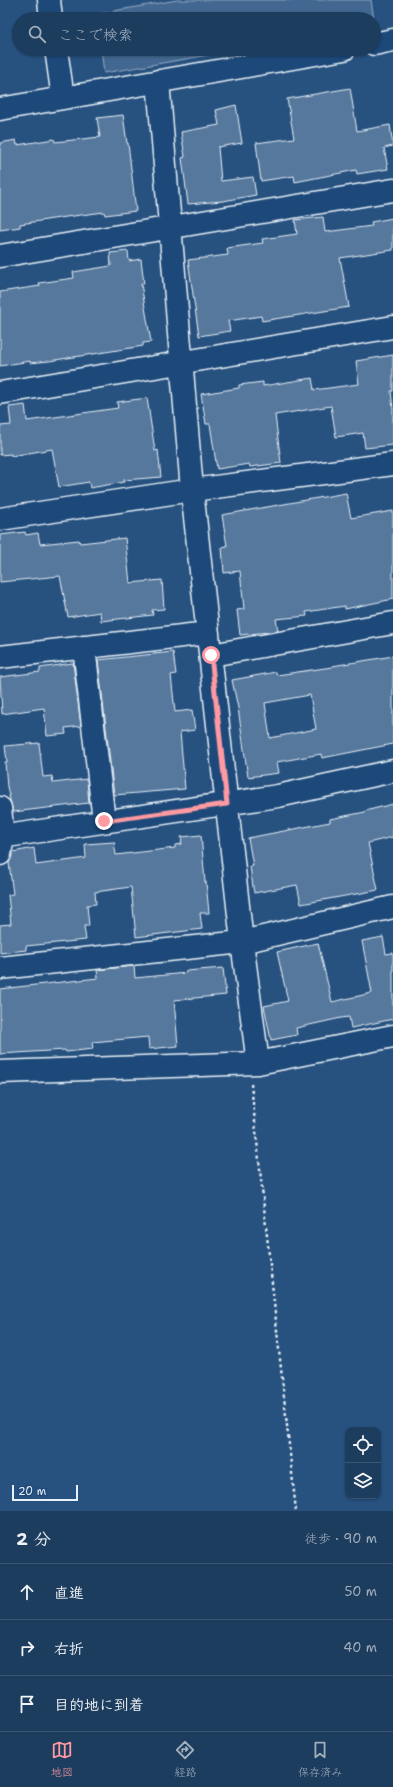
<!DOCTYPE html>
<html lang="ja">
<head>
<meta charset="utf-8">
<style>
  :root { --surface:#1d3d5f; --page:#254465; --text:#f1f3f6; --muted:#a0aebd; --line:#3b5674; --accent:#ff9aa2 }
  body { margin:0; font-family:"Shantell Sans","Klee One",sans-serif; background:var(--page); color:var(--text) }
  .controls { position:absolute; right:12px; bottom:12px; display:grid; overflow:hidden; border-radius:8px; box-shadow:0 1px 3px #0004 }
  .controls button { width:36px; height:36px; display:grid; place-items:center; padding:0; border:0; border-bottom:1px solid var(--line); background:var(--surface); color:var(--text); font:20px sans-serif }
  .scale { position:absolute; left:12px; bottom:10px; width:66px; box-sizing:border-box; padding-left:4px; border:2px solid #e8f1f8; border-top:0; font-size:11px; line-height:14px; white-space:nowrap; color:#e8f1f8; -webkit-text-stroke:3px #1f4a7a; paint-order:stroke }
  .stop { position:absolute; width:12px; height:12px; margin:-9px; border:3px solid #ff9aa2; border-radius:50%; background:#fff }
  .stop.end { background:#ff9aa2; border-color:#fff; box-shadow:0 1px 4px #0008 }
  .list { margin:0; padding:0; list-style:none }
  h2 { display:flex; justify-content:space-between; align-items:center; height:52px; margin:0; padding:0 16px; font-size:17px }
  h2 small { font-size:13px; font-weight:400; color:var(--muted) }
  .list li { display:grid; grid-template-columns:26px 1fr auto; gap:12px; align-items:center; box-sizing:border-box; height:56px; padding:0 16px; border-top:1px solid var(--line) }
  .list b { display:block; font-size:15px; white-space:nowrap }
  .list em { font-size:13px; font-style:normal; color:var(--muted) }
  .icon { flex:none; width:22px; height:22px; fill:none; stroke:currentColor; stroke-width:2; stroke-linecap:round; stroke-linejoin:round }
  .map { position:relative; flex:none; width:393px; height:1511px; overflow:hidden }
  .search { position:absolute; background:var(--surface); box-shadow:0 1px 3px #0004; left:12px; right:12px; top:12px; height:44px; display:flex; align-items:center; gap:10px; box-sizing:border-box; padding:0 14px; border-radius:22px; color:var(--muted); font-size:15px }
  .sheet { height:220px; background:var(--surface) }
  nav { display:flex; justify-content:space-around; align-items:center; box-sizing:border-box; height:56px; border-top:1px solid var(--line); background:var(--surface); font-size:11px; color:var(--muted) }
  nav a { display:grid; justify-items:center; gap:2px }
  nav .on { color:var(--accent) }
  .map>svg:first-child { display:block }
  .green { fill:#436891; stroke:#96acc4 }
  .building { fill:#57789d; stroke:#e8f1f8; fill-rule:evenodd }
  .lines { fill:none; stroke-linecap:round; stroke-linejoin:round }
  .street-casing { stroke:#e8f1f8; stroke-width:25 }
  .path { stroke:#e8f1f8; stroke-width:2.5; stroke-dasharray:3 3; stroke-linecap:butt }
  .street { stroke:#1f4a7a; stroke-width:22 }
  .route { stroke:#ff9aa2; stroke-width:5 }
</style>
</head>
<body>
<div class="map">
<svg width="393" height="1511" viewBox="0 0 393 1511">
  <rect width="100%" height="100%" fill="#27517f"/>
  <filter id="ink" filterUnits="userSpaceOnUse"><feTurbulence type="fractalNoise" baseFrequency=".025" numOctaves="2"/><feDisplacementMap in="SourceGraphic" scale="8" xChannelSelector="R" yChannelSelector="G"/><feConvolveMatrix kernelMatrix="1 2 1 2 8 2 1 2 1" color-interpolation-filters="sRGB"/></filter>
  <g filter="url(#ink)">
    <path class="green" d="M177,0H371L375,26L374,19H97L96,14Z
      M101,49H244L104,73Z"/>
    <path class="building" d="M350,88L357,131L390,125L393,146L384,148L388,169L357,174L356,170L295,182L294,176L261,181L256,143L294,138L287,99Z
      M236,105L242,143L218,147L221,181L253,177L256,195L223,201L188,204L182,158L185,157L181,132L219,125L216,110Z
      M123,115L127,143H128L136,211L105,215L104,212L66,217L20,224V227L0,230V143L16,140L17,145L54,139L55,142L100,137L97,118Z
      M323,217L325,232L372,226L371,222L393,218V250L340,258L349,307L262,321L261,316L228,321L230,331L199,336L188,260L228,255L227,248L263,243L262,239L297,234L295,220Z
      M128,251L129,261L141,259L144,284H141L151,342L143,343V346L49,361L30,363V361L0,366V292L40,286L39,283L74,278L73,272L111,266L110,253Z
      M393,355V391H391L393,409V445L365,448L363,433L336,437L331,406L275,415L281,463L250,467L249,464L217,469L210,424H206L201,394L239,388V385L263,382V386L312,378L314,390L359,384L356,361Z
      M147,398L155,451L158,450L161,477L124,480V482L90,488L89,482L59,487L52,449L11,456V454L0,455V426L11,425L9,407L25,405L27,421L118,408L117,402Z
      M346,493L351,518L393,511V599L345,609V606L306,612L307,616L276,619L278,631L240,635L237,610L244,609L240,571L224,573L222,547L227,546L222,515Z
      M25,532L26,535L38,533L40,544L79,540L80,543L125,538L130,583L162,580L164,609L152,610L153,615L101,621L100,612L68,617L60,576L0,582V535Z
      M173,652L176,674L171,675L175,712L192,710L195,730L180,732L185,789L114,795L98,660Z
      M393,656V744L322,758L321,754L277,762L279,773L248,777L238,708L232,680L276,672L277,675L332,667V666ZM310,695L316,729L270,738L265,703Z
      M73,663L81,726L65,728L66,734L47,736L44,708L2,714L0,677L40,672V668Z
      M39,743L43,777L52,776L53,783L87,779L89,803L13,812L7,787L5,762H7L5,746Z
      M393,804V837L368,843L378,890L301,904L297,885L254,893L250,867L253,866L248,838L330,822V819L365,812V811Z
      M201,835L205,882H206L209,913H200L202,929L136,937L131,887L95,892L96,904L87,905L89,926H84L86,940L26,946V950L0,953V925L11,924L8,895L13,894L9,863L13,852L34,848L36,865L86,858L85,844L114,842L116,855L175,848V845L182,844L181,837Z
      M383,937L386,954L393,953V1019L351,1028L349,1017L341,1018L296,1028L297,1035L271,1040L264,1006L288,1001L277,952L318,943L332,1002L372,993L362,941Z
      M134,966L135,978L186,973V971L223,968L226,995L174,1000L178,1046L149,1049L148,1037L92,1042L93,1049L66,1052L65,1050L0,1054V989L98,978L97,970Z"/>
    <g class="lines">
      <defs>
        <path id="street" d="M49,0L51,19
          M374,44L393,40
          M56,49L63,98
          M158,81L192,490L242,942L258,1063
          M0,109L344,49
          M0,256L393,190
          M0,393L393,327
          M0,519L192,490L393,464
          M84,647L104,821
          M211,655L393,623
          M0,657L208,633
          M0,808L3,836L0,854
          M0,837L278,796L393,771
          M0,968L242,942L393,907
          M0,1072L258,1063L393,1036"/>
      </defs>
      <use href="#street" class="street-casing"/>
      <path class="path" d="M251,1084L296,1511"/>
      <use href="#street" class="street"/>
    </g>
  </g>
  <g class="lines" filter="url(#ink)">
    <path class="route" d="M104,821L227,804L211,655"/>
  </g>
</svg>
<div class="controls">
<button><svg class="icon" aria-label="locate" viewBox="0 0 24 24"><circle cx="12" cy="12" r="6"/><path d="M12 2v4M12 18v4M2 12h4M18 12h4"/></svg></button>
<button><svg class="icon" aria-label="layers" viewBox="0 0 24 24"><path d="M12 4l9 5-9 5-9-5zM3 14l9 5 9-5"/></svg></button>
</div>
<div class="scale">20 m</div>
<div class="stop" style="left:211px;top:655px"></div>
<div class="stop end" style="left:104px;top:821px"></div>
<div class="search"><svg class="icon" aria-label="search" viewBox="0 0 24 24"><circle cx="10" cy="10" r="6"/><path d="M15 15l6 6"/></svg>ここで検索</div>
</div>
<section class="sheet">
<h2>2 分<small>徒歩 · 90 m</small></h2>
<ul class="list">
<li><svg class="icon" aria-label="ahead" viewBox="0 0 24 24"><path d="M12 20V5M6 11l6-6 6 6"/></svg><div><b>直進</b></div><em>50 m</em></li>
<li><svg class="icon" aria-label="right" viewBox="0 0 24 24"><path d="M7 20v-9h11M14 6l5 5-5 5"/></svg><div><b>右折</b></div><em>40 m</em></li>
<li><svg class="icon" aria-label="arrive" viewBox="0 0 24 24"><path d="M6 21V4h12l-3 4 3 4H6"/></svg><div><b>目的地に到着</b></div></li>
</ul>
</section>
<nav>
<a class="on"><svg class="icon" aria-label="map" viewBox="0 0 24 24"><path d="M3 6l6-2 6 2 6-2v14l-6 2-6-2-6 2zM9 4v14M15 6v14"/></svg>地図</a>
<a><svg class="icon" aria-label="directions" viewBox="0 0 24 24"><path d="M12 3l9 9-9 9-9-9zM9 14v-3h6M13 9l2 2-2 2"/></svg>経路</a>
<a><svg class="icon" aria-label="saved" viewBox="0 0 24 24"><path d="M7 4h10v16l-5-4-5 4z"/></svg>保存済み</a>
</nav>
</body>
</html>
